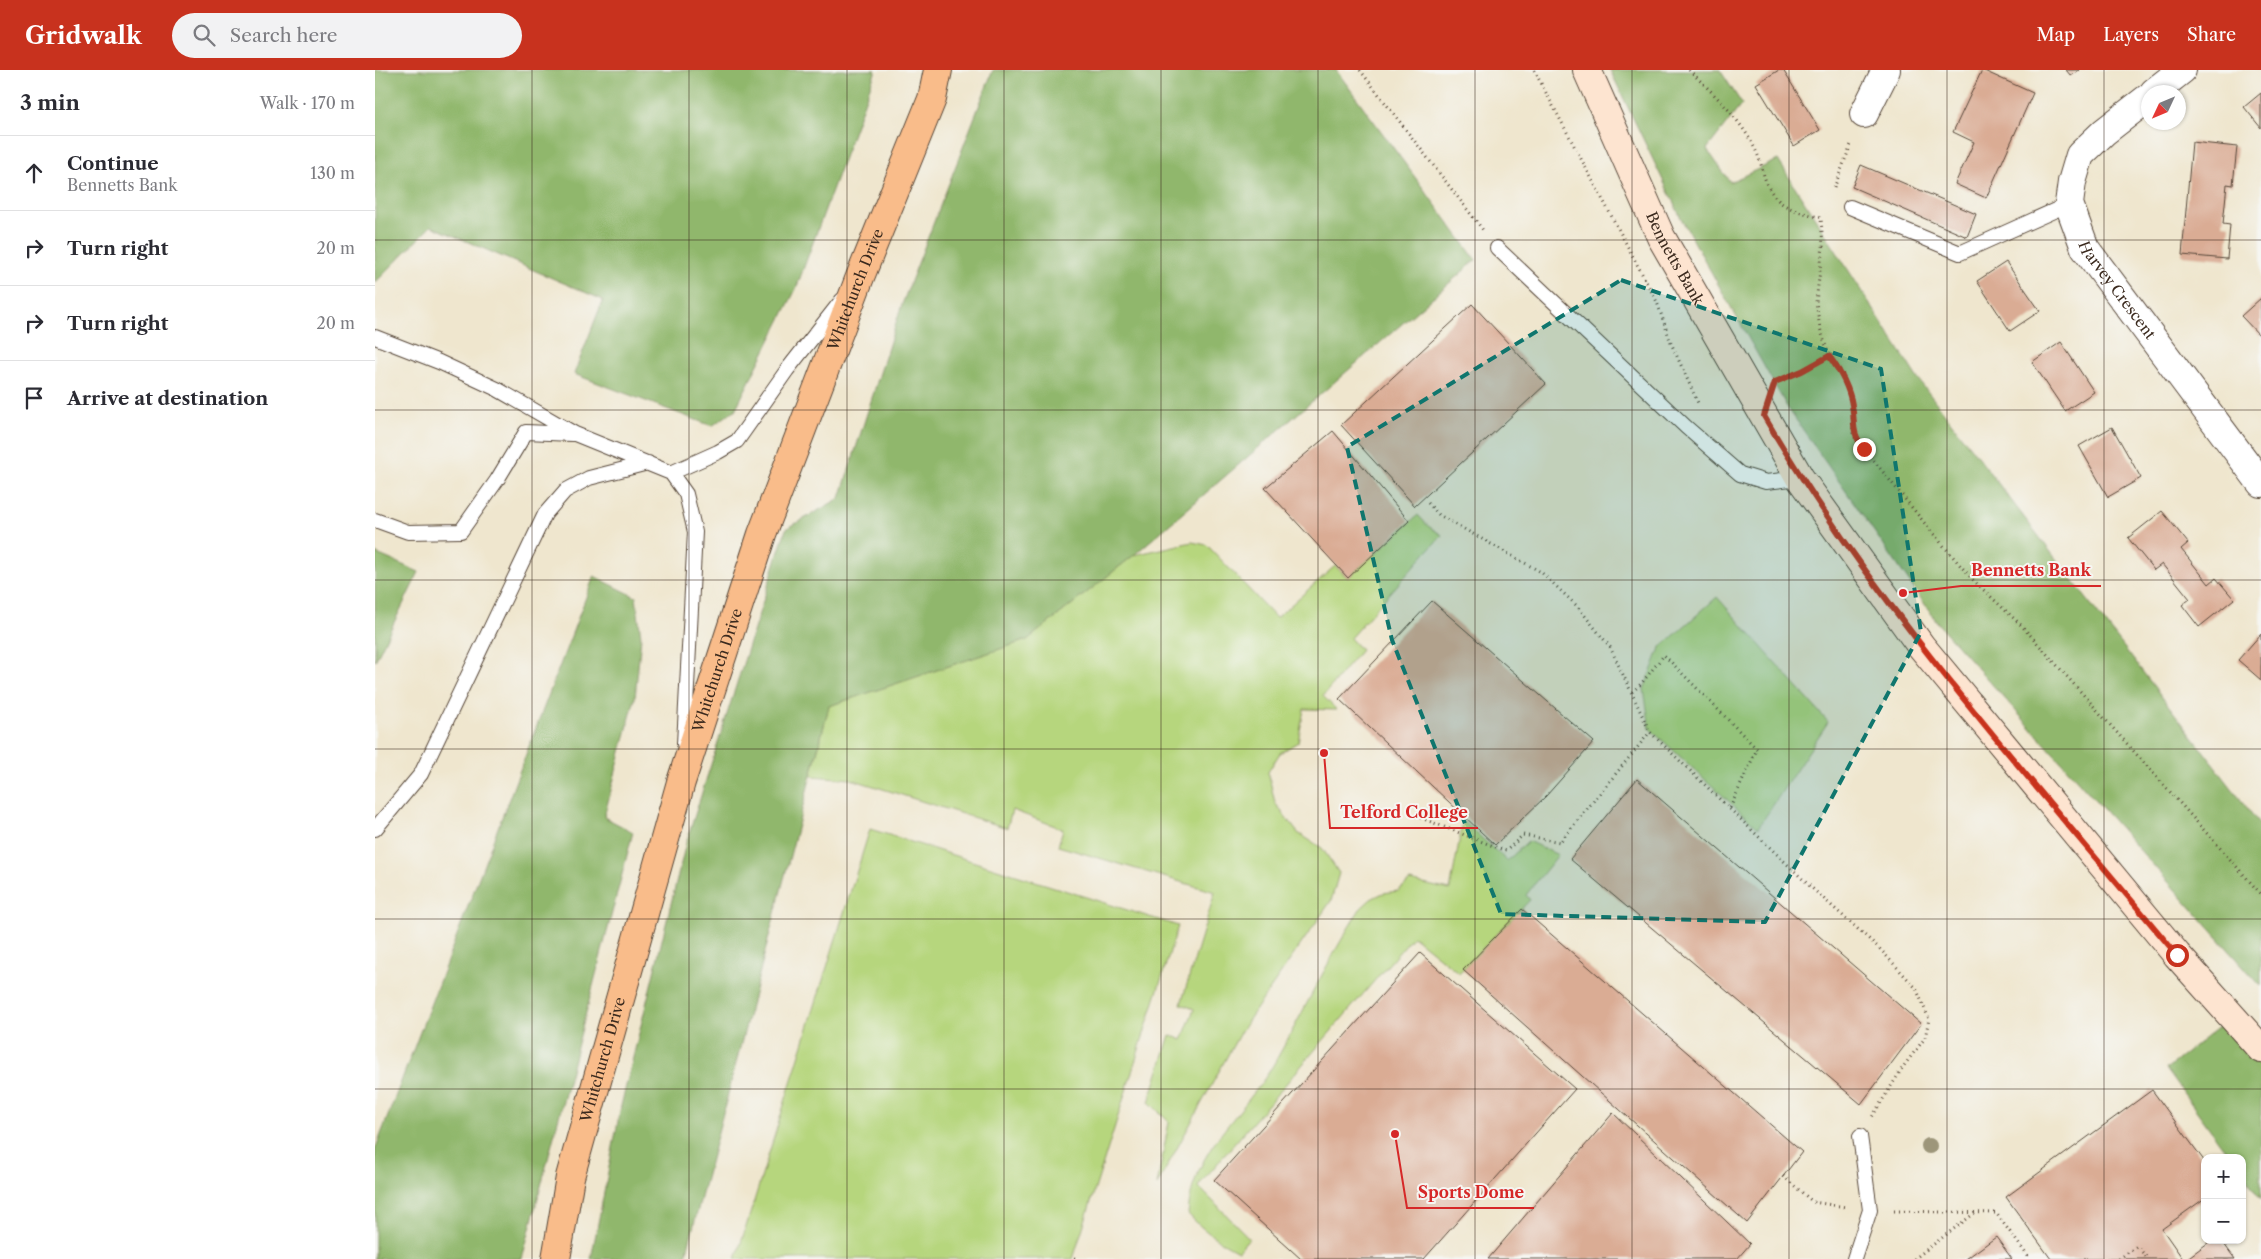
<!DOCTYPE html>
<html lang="en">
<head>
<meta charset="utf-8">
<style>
  :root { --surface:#fff; --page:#f2f2f3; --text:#2b2b33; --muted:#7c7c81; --line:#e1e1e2; --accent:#c8321e }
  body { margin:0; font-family:"Libre Caslon Text",serif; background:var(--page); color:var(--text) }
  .controls { position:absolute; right:15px; bottom:15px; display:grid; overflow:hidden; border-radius:10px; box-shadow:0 1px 4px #0004 }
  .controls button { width:45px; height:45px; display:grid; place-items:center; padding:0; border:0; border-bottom:1px solid var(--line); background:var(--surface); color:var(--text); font:25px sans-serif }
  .compass { position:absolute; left:1766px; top:15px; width:45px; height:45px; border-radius:50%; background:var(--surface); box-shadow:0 1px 4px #0004; rotate:226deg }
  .stop { position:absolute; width:15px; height:15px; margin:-11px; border:4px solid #c8321e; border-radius:50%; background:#fff }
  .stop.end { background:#c8321e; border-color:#fff; box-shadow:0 1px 5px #0008 }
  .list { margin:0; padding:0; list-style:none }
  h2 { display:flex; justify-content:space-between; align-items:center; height:65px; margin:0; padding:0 20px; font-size:21px }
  h2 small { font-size:16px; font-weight:400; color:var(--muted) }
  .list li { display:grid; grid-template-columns:32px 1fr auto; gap:15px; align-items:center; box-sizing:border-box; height:75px; padding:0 20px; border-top:1px solid var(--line) }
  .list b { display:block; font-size:19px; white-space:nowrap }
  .list p { margin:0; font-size:16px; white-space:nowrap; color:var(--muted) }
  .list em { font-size:16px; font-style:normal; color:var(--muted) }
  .icon { flex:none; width:28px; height:28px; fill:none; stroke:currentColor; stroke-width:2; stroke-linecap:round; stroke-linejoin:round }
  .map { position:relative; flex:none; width:1886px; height:1189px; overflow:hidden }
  header { display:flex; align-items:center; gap:30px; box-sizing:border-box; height:70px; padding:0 25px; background:var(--accent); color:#fff }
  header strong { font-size:24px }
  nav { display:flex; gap:28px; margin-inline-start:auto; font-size:18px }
  .search { width:350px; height:45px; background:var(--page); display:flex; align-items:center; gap:12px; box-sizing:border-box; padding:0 18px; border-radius:28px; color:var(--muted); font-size:19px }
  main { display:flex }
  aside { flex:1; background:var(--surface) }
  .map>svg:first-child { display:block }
  .green { fill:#b6d67d; stroke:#78804e }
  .forest { fill:#90b76c; stroke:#667045 }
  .building { fill:#daac94 }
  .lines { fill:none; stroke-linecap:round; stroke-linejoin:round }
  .service-casing { stroke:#564638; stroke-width:16 }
  .minor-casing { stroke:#564638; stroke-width:30 }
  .secondary-casing { stroke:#564638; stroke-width:30 }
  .primary-casing { stroke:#564638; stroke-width:30 }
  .path { stroke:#564638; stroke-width:3; stroke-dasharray:1 4; stroke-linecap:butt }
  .service { stroke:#fff; stroke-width:14 }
  .minor { stroke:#fff; stroke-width:28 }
  .secondary { stroke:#fde4d0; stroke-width:28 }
  .primary { stroke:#f9bc8a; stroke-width:28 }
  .tree { fill:#9d967a }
  .route { stroke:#c8321e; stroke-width:6 }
  .marked { fill:#0f766e; fill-opacity:0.2; stroke:#0f766e; stroke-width:4; stroke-dasharray:10 6; stroke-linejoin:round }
  .grid { fill:none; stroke:#3b2a1e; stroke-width:1; stroke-opacity:0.55 }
  .labels { text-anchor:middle; stroke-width:4; stroke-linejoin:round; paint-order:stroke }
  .street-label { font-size:15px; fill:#3b2a1e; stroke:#f6f6f2 }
  .leader { fill:none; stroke:#d62828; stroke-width:2 }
  .callout-dot { fill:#d62828; stroke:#f6f6f2; stroke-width:2 }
  .callout-label { font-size:16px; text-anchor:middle; font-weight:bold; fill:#d62828; stroke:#f6f6f2; stroke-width:4; stroke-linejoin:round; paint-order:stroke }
</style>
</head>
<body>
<header>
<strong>Gridwalk</strong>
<div class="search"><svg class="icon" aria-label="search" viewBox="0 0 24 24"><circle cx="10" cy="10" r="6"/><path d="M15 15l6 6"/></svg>Search here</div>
<nav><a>Map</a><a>Layers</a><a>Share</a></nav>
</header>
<main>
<aside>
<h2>3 min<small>Walk · 170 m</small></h2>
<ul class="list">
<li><svg class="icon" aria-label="ahead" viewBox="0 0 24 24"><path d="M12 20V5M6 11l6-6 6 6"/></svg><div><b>Continue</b><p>Bennetts Bank</p></div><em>130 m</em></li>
<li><svg class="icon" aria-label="right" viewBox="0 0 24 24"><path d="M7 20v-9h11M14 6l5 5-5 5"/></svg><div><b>Turn right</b></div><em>20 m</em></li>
<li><svg class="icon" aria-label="right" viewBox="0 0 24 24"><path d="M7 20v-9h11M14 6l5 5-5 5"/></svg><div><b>Turn right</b></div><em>20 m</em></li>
<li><svg class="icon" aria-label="arrive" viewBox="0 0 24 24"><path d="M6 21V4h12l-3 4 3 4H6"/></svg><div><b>Arrive at destination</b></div></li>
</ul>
</aside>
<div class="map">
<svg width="1886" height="1189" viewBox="0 0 1886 1189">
  <rect width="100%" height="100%" fill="#f6f6f2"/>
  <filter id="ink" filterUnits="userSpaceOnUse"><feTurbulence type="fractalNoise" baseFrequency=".02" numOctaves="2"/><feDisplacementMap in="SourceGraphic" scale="10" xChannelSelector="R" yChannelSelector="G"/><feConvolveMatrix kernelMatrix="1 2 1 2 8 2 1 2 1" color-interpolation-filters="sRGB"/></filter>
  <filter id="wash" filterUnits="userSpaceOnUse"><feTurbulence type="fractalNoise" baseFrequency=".0096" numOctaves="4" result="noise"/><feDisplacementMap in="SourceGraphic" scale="20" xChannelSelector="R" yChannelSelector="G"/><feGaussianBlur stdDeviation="1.12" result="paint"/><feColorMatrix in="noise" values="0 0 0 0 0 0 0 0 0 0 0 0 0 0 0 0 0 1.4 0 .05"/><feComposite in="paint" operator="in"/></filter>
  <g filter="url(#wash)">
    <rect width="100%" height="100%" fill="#efe6ce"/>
    <path class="green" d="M1043,445L1053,456L1067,465L975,568L986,580L948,626L962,640L929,639L923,672L905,683L893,702L900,733L923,763L947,778L964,803L956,831L866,961L782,1115L794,1052L774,1032L795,965L807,970L819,939L806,934L840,822L683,776L688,759L637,740L632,758L476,709L436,706L454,636L652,570L759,485L817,472L832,475L901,548L960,496L973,508Z
      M1342,527L1453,652L1383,758L1275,659L1269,619L1285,578Z
      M1088,751L1132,791L1153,771L1183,785L1151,825L1155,830L1084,903L1038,866L823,1116L874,1168L863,1181C842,1170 829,1161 813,1144C818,1077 869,1046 900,992C929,941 954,888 985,839L996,829L1008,823L1023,821L1035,811L1075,820Z
      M495,759L803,856L698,1189H361Z"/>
    <path class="forest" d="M0,0H501L421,219L360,340L337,356L199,304L228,230L56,156L0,213Z
      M618,0H961L1101,190L759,485L652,570L454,636L310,1189H216L246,1036L311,773L411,459L465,428L526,237Z
      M1235,0H1345L1367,34L1332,79L1355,112L1403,90L1543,309L1886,756V916L1565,556L1412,337L1307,150Z
      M0,483L44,502L0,591Z
      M219,506L261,527L266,567L260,628L229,747L258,762L147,1189H0V1080Z
      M1849,953L1886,996V1129L1867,1103V1088H1856L1791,999Z"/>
    <g id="blocks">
      <path class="building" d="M1404,0H1408L1445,60L1419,76L1381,14Z
        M1607,0L1658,23L1611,128L1580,114L1599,72L1578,62Z
        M1691,0H1704L1696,6Z
        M1886,23V58L1869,37Z
        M1817,72L1862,77L1858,115L1852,114L1848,154L1855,155L1852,189L1807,185Z
        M1486,95L1601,144L1592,167L1477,117Z
        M1631,192L1665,241L1635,261L1602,211Z
        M1886,228V267L1866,246Z
        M1097,234L1171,314L1040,436L966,355Z
        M1686,272L1719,322L1690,341L1657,292Z
        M1737,357L1766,408L1733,427L1704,376Z
        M958,361L1034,451L973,508L890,418Z
        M1787,441L1813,473L1806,479L1834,514L1841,508L1859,529L1824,557L1807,535L1815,529L1787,494L1779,500L1753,468Z
        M1057,531L1219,672L1171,726L1120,775L964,629Z
        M1886,564V610L1863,590Z
        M1262,709L1546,954L1486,1034L1195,789Z
        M1147,839L1427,1082L1372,1153L1088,900Z
        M1045,883L1200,1019L1049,1189H926L839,1110Z
        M1777,1020L1830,1092V1128L1787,1159L1808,1189H1676L1631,1127Z
        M1238,1043L1375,1174L1362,1189H1113Z
        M1621,1167L1637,1189H1591Z
        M1837,1170H1846L1860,1189H1811Z"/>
    </g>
  </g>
  <g filter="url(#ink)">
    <use href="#blocks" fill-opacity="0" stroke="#564638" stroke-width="1"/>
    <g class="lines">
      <defs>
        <path id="service" d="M1475,137L1585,183L1694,134
          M1122,178L1311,357L1365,404L1391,412L1425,408
          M0,267L64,292L122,319L200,364L296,403L311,424L320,462L309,674
          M296,403L343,382L362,371L412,300L467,230
          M0,450L33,462L86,461L122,410L151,362L197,364
          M0,759L46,704L170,444L190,421L214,408L273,393
          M1479,1189L1495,1140L1485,1066"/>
        <g id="minor">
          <path d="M1779,22L1807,0"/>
          <path id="s1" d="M1774,27L1729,62L1705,85L1697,112L1694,134L1710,178L1886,413"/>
          <path d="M1489,44L1511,0"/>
        </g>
        <g id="secondary">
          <path id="s2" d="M1212,0L1286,167L1425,408L1546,576L1802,885L1886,979"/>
        </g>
        <g id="primary">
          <path id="s3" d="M181,1189L195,1107L306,712L387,464L485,207L557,29L563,0"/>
        </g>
      </defs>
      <use href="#service" class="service-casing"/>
      <use href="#minor" class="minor-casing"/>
      <use href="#secondary" class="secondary-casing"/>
      <use href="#primary" class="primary-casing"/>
      <path class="path" d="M985,0L1108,160
        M1159,0L1282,232L1296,273L1323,333
        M1314,0C1340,25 1367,50 1382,83C1390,102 1387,114 1404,131C1413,140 1434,144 1446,148L1448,176L1441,232L1445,258L1454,286L1468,305L1477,335L1478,365L1556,461L1597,509L1647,556L1886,824
        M1459,118L1477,72
        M1406,310L1427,301L1454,286
        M1053,433L1064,445L1166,502L1203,537L1235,577L1275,662L1439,820L1504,878L1541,918L1554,949L1550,968L1528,997L1497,1047
        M1257,622L1266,614L1289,585L1382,679L1355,738
        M1041,746L1131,781L1148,765L1185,772L1275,662
        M1408,1106L1438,1132L1471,1137
        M1519,1141L1621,1143L1655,1189
        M699,1188L703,1189
        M1539,1189L1600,1143
        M1744,1189L1762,1176L1773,1189"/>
      <use href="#service" class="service"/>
      <use href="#minor" class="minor"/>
      <use href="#secondary" class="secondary"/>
      <use href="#primary" class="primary"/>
    </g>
    <circle class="tree" cx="1554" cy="1076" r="8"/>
  </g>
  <g class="lines" filter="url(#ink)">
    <path class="route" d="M1489,379C1475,359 1481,357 1477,335C1474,316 1465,301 1454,286L1427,301L1400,312L1389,346C1503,541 1658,711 1802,885"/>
  </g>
  <path class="marked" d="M1246,210L1506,299L1546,562L1390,852L1126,844L1017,570L972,377Z"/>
  <path class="grid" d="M157,0V1189M314,0V1189M472,0V1189M629,0V1189M786,0V1189M943,0V1189M1100,0V1189M1257,0V1189M1414,0V1189M1572,0V1189M1729,0V1189M0,170H1886M0,340H1886M0,510H1886M0,679H1886M0,849H1886M0,1019H1886"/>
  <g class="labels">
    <g class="street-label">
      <text dy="5" stroke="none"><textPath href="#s2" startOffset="208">Bennetts Bank</textPath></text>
      <text dy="5" stroke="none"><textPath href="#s3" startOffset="1016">Whitchurch Drive</textPath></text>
      <text dy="5" stroke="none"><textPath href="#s1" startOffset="240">Harvey Crescent</textPath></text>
      <text dy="5" stroke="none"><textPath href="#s3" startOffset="611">Whitchurch Drive</textPath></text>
      <text dy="5" stroke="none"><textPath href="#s3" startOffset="205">Whitchurch Drive</textPath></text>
    </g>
  </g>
  <path class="leader" d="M1528 523L1586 516H1726M949 683L955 758H1103M1020 1064L1032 1138H1159"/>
  <g class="callout-dot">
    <circle cx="1528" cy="523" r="5"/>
    <circle cx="949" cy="683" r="5"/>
    <circle cx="1020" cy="1064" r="5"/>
  </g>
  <g class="callout-label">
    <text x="1656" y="506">Bennetts Bank</text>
    <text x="1029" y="748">Telford College</text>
    <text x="1096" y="1128">Sports Dome</text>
  </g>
</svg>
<div class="controls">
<button>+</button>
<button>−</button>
</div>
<svg class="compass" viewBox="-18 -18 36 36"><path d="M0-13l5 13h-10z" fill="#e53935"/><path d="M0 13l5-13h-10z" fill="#7c7c81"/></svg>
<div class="stop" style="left:1802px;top:885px"></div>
<div class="stop end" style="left:1489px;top:379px"></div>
</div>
</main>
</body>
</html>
